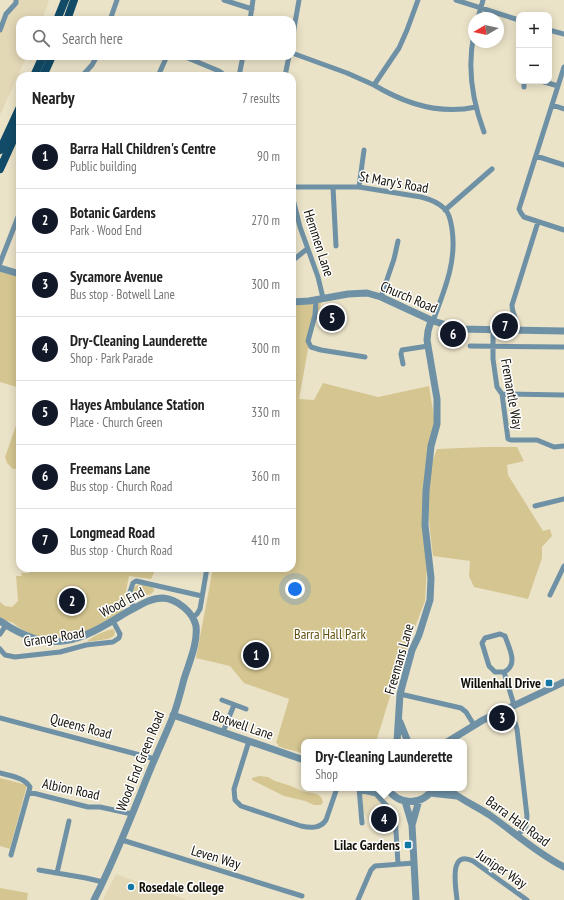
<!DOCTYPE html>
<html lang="en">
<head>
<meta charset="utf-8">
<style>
  :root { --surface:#fff; --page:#f2f2f2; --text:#222; --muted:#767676; --line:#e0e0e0; --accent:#111827 }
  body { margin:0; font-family:"PT Sans Narrow",sans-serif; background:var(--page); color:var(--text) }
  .controls { position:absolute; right:12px; top:12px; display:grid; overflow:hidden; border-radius:8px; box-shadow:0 2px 10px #0003 }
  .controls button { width:36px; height:36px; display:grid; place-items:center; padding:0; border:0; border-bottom:1px solid var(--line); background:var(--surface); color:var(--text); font:20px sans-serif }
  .compass { position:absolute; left:468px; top:12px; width:36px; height:36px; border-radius:50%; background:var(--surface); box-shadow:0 2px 10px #0003; rotate:261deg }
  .you { position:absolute; left:295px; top:589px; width:14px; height:14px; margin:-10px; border:3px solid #fff; border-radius:50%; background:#1a73e8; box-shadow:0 0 0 6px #1a73e833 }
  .badge { display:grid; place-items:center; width:26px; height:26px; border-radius:50%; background:var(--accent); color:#fff; font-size:13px; font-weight:700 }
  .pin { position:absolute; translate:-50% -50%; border:2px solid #fff; box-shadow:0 1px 4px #0006 }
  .popup { position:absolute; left:301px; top:739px; width:166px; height:52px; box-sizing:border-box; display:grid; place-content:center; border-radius:8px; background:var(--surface); filter:drop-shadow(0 1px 3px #0005); font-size:13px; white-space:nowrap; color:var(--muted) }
  .popup b { font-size:15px; color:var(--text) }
  .popup::after { content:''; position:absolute; left:50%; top:100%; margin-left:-8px; border:8px solid transparent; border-top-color:var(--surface) }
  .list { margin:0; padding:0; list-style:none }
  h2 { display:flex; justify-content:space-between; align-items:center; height:52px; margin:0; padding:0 16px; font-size:17px }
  h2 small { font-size:13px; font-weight:400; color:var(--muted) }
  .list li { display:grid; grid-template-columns:26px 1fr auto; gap:12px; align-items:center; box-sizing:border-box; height:64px; padding:0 16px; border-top:1px solid var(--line) }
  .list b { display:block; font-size:15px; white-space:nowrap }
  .list p { margin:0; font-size:13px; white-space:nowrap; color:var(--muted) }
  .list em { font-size:13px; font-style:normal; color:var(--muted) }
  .icon { flex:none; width:22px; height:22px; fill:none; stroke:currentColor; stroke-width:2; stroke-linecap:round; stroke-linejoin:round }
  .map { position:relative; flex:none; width:564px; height:900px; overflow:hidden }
  .search { position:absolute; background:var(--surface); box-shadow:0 2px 10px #0003; left:16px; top:16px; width:280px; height:44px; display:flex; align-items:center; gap:10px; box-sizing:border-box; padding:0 14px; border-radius:12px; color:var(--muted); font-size:15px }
  .panel { position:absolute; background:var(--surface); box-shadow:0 2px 10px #0003; left:16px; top:72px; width:280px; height:500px; border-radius:12px }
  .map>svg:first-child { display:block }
  .built { fill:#e2d8b6 }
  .green { fill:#d5c691 }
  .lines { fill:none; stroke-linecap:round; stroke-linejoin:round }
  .minor { stroke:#6f91a5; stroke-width:5 }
  .tertiary { stroke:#6f91a5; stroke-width:7 }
  .primary { stroke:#124b67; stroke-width:8 }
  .poi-dot { fill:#1377a3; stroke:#fff; stroke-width:1.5 }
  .labels { text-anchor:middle; stroke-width:3; stroke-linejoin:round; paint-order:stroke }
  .street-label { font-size:14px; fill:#131007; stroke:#fff }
  .park-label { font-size:14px; fill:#61500e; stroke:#fff }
  .poi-label { font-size:14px; font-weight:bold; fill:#131007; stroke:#fff; text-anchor:end }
</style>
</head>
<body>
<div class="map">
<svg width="564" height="900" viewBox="0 0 564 900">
  <rect width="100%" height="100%" fill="#ebe3c8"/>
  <path class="built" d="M17,0H49L42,20H20V56H27L0,115V30Z
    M364,792L374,795L393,817L392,821L379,830L363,813L361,793Z
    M116,874L187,900H103Z"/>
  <path class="green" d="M0,272L20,274V281L16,293L20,296V388L0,382Z
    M323,298L309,344L299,399L314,400L323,383L378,397L429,386L435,423L427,454V567L425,601L396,677L376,742H304V754C295,750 287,750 278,746V744L276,743L289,699L244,683L230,666L196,658L213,568H292V302Z
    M20,414V469H13L7,463L5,457Z
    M485,447H517L524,461L507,465L508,475L543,531L550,529L552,536L542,547V558L528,599L474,587L469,576L470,561L433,556C429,523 423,480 437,449Z
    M31,568H156L151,579L129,576L122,612C97,627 69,645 38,636C33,635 26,632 21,629C18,627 14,623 11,622C6,621 5,621 0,617V602L5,606L12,607L18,601L16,576H22L21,573H29Z
    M141,584L152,587L154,589V591L151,594L134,599C130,593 133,585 141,584Z
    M113,629L115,632L114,636L108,639L87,642C90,637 107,630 113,629Z
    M259,776L268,777L275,781L291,786L302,791L317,794L321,797L323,802L321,805H314L305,801L284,796L252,780V778Z
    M0,778L27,785L10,849L0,846Z
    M0,888L28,893L27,900H0Z"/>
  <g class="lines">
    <path class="minor" d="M224,0L252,9
      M456,0L519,20
      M478,18L483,0
      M110,20L117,0
      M250,20L253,0
      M0,30L6,14L16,3V0
      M549,30L564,34
      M474,34C467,67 472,100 484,132
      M292,40L299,0
      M292,53L347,73L374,85L399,48L407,30L418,0
      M183,56L219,71L226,76
      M564,67L519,209L521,213L524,217L564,230
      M82,76L92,65L97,56
      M158,76L167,56
      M239,76L243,56
      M285,76L289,56
      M524,81V87
      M541,81L558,86
      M374,85C404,103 440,115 476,107
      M552,105L564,109
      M536,156L564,165
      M292,187H359L421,197C429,199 439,203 445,209C450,214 451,223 452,229C457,262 444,291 433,321
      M333,187L336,246
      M359,187L364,150
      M292,195L300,227L318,277L323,298
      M445,210L492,169
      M292,261L307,249
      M0,263L18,217
      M381,297L394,259L398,241
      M316,300L315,315L308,341L311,347L321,350L365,357
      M493,330V359L497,387L502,394L508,439L511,440H537L554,447L564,446
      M518,330C518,321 512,314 512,305L538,222
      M470,346L564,347
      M403,364L401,354L402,350L428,346
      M502,394L564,395
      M535,506L564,499
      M550,595L564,566
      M134,609L129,595L133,583L136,581L202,596
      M193,617L197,614L200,609L207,568
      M0,634L6,625
      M0,649L5,655L15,657L60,652L86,645L113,642L119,638L120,634L113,621
      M504,672C519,665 509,648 505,636L500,634L485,638L482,643L489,666L495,672H504L514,705
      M400,694L461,708L466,712L474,725
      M222,700L246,709
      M510,707L517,729L527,816L526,826L517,836
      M0,718L155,759
      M223,732L234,705
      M249,741L234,789L235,800L241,806L301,826C310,828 320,829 326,820L337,788
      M0,773C10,776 24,777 30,787L11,855
      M359,788L362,823
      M359,790L376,794L395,815L398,864
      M29,792L88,807H100L132,814
      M122,840L302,896
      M39,870L86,878L103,882
      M57,873L69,821
      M358,900L371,870L375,866L414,863
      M457,900C456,888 448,849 473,861L527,900"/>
    <path class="tertiary" d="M0,268L20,274
      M292,302L309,301L348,294L367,293L381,297L433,321L461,329L564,331
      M0,621C51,656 79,642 127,612C139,606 150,598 163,598C177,599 193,612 196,626C198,643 189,663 184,679C181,691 178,702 174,714C166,734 156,755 148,775C131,817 115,859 94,900
      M173,715L304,760
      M400,722L408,742
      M397,742L400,694L412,650L419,635L430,600L431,578L425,525L426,491L431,446L437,424V399L427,340L428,331L431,321
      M447,742L483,720L564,682
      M387,788C399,806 422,806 434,788
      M447,788C460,800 477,806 491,816C515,833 537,853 564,867
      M430,793L457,796
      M405,801L412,825L416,900
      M412,825L419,800"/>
    <path class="primary" d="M57,20L65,0
      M67,20L74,0
      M34,76L43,56
      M43,76L52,56
      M0,150L20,107
      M0,169L20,125"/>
  </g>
  <g class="poi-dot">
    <rect x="545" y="679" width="8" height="8" rx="2"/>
    <rect x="404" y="841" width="8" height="8" rx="2"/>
    <circle cx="131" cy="887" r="4"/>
  </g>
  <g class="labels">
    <g class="street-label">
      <text transform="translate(394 182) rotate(10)" y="5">St Mary's Road</text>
      <text transform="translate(319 243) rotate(72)" y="5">Hemmen Lane</text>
      <text transform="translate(409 297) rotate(23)" y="5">Church Road</text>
      <text transform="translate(512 394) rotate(80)" y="5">Fremantle Way</text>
      <text transform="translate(122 602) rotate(-28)" y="5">Wood End</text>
      <text transform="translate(54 637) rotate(-9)" y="5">Grange Road</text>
      <text transform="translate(399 659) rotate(-74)" y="5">Freemans Lane</text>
      <text transform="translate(243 725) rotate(19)" y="5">Botwell Lane</text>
      <text transform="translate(81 726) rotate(15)" y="5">Queens Road</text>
      <text transform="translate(140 761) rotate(-68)" y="5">Wood End Green Road</text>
      <text transform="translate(71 789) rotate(12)" y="5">Albion Road</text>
      <text transform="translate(518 821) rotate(36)" y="5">Barra Hall Road</text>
      <text transform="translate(216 857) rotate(17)" y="5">Leven Way</text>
      <text transform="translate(502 869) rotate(34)" y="5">Juniper Way</text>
    </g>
    <g class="park-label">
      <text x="330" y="639">Barra Hall Park</text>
    </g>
    <g class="poi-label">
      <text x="541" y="688">Willenhall Drive</text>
      <text x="400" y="850">Lilac Gardens</text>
      <text x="139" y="892" text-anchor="start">Rosedale College</text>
    </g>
  </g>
</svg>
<div class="controls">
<button>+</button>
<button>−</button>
</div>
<svg class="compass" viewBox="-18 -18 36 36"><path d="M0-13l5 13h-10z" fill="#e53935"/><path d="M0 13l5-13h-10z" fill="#767676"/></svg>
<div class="you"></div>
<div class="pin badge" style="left:256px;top:655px">1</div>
<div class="pin badge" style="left:72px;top:601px">2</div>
<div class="pin badge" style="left:502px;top:718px">3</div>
<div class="pin badge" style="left:384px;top:819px">4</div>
<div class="popup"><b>Dry-Cleaning Launderette</b>Shop</div>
<div class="pin badge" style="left:332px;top:318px">5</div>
<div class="pin badge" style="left:453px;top:334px">6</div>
<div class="pin badge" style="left:505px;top:326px">7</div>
<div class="search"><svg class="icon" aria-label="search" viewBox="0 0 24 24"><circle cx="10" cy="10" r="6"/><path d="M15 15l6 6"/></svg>Search here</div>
<section class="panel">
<h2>Nearby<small>7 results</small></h2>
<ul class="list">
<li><span class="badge">1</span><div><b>Barra Hall Children's Centre</b><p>Public building</p></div><em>90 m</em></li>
<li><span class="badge">2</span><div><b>Botanic Gardens</b><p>Park · Wood End</p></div><em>270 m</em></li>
<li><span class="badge">3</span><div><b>Sycamore Avenue</b><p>Bus stop · Botwell Lane</p></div><em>300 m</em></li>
<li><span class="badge">4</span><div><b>Dry-Cleaning Launderette</b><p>Shop · Park Parade</p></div><em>300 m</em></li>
<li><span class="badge">5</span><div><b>Hayes Ambulance Station</b><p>Place · Church Green</p></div><em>330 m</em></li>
<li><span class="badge">6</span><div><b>Freemans Lane</b><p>Bus stop · Church Road</p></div><em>360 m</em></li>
<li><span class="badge">7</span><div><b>Longmead Road</b><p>Bus stop · Church Road</p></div><em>410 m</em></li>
</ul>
</section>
</div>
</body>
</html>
